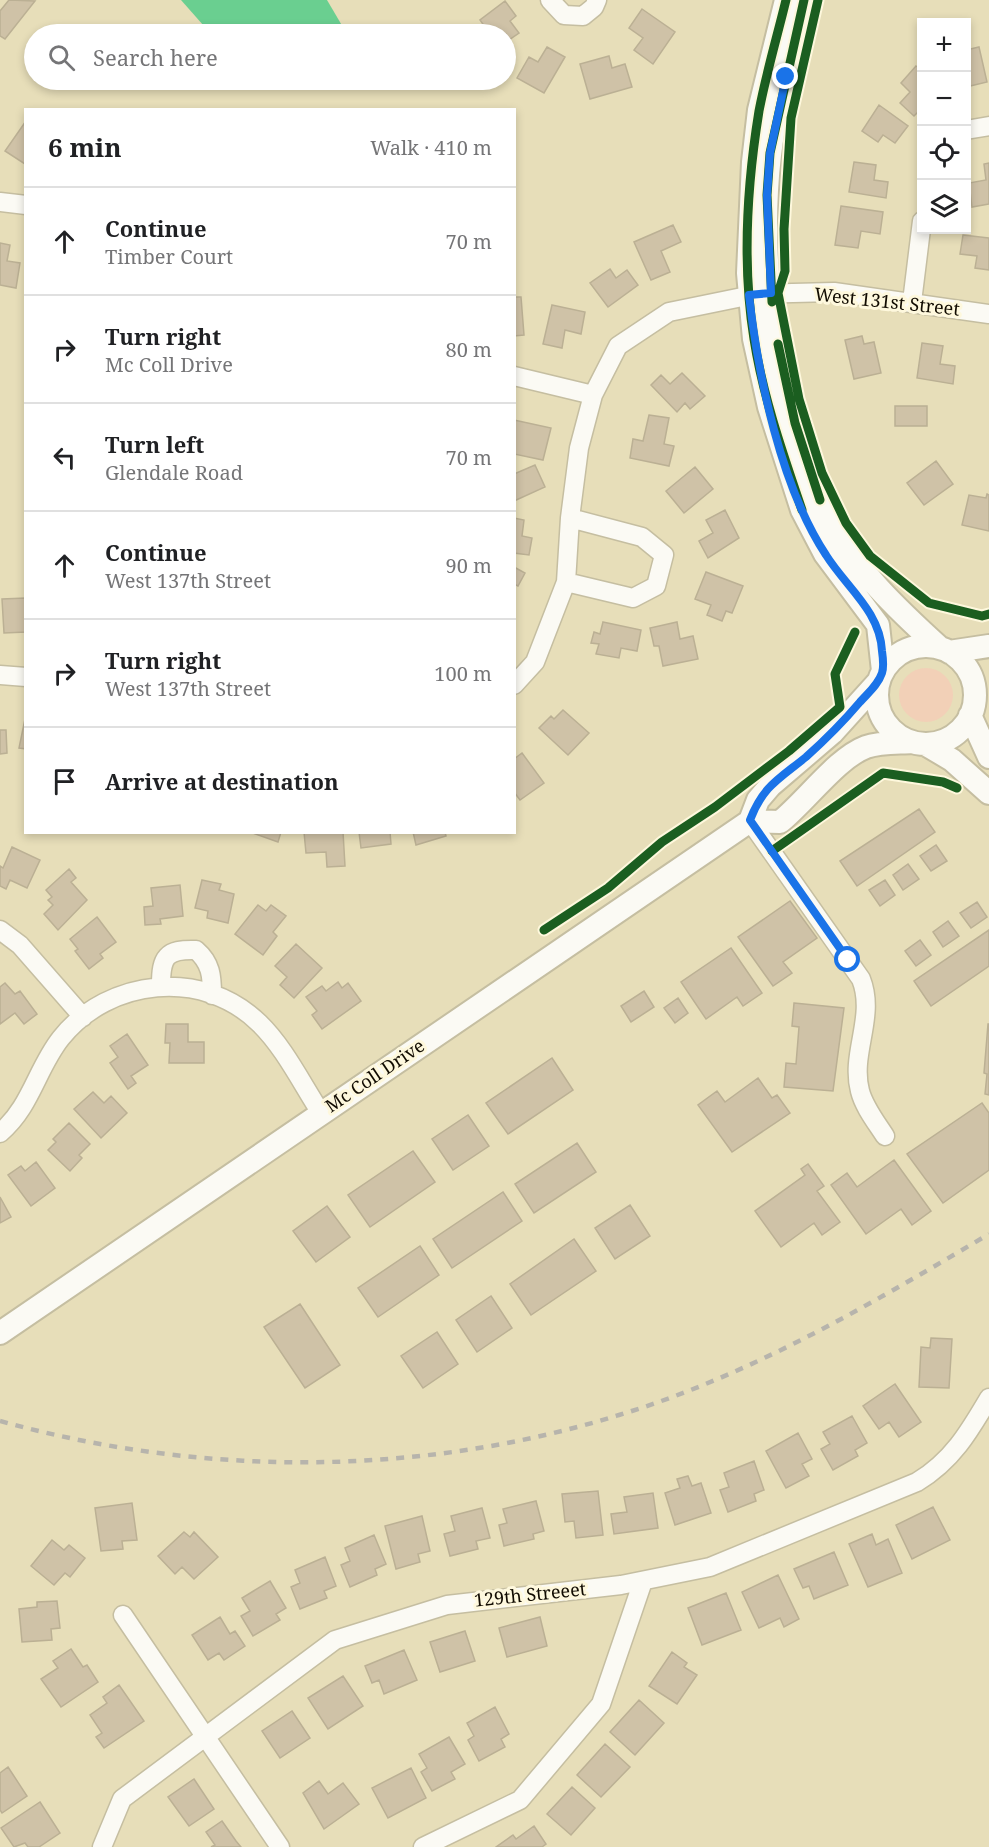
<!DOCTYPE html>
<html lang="en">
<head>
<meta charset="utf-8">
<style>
  :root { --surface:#fff; --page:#f2f2f2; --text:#202124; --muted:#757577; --line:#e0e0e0 }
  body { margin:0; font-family:"Noto Serif",serif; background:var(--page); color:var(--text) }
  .controls { position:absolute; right:18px; top:18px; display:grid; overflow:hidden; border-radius:0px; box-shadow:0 3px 9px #0003 }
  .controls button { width:54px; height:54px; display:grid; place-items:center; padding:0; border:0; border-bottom:2px solid var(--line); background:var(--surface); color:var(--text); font:30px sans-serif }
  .stop { position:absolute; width:18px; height:18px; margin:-14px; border:4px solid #1a73e8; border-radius:50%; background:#fff }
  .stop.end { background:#1a73e8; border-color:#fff; box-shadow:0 2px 6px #0008 }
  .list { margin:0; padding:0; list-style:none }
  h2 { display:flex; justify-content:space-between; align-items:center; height:78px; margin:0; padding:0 24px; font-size:26px }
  h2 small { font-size:20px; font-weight:400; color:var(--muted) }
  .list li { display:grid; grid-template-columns:39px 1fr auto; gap:18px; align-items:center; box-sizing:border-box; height:108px; padding:0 24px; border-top:2px solid var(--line) }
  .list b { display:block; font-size:22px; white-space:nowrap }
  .list p { margin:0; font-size:20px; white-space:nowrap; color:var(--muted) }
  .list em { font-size:20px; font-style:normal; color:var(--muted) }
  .icon { flex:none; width:33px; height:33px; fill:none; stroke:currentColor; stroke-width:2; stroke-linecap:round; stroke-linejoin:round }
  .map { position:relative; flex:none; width:989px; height:1847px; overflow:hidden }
  .search { position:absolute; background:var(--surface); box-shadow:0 3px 9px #0003; left:24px; top:24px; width:492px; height:66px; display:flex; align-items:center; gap:15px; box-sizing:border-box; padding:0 21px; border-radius:33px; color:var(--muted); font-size:22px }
  .panel { position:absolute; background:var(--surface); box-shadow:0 3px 9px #0003; left:24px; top:108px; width:492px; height:726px; border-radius:0px }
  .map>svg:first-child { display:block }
  .green { fill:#f2d0b7 }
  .water { fill:#6acf90 }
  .building { fill:#cfc2a7; stroke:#bbb094; stroke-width:1.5 }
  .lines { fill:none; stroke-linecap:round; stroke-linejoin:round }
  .minor-casing { stroke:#c5bea1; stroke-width:21 }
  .major-casing { stroke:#c5bea1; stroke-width:26 }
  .minor { stroke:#fbfaf4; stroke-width:18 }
  .major { stroke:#fbfaf4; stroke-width:22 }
  .rail { stroke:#b7b4ac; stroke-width:4.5; stroke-dasharray:8 8; stroke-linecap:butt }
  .cycleway-casing { stroke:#fef8dd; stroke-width:13 }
  .cycleway { stroke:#1b5e20; stroke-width:9 }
  .route { stroke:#1a73e8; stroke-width:8 }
  .labels { text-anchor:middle; stroke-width:6; stroke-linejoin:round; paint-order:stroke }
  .street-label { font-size:18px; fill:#110b00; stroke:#fef8dd }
</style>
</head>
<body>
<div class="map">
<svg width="989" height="1847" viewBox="0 0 989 1847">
  <rect width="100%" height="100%" fill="#e7deb9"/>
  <path class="green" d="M899 695a27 27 0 1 1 54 0a27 27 0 1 1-54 0Z"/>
  <path class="water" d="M181,0H327L347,34H211Z"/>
  <path class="building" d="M9,0L35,1L5,39L0,36V11Z
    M505,1L516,16L510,21L519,33L506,42V34H477L485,27L480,20Z
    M642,9L675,32L653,64L634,50L643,38L629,28Z
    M547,47L565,57L544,93L517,78L529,57L538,62Z
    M979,47L987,82L966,87V50Z
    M609,56L612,68L625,64L632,87L590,99L580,64Z
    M916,66L922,70V108L914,116L900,103L910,92L901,83Z
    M879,105L908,126L895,143L883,135L878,142L862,131Z
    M26,121V163L25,164L5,151Z
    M854,162L876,165L874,180L888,182L886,198L849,192Z
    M989,163V204L972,207L969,183L986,180L984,164Z
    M841,206L883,212L880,234L861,231L858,248L835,245Z
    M673,225L681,242L661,251L670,272L651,280L634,242Z
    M963,235L989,238V270L975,268L977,256L960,254Z
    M0,243L10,245L7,261L20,263L16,288L0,285Z
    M610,269L616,278L627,270L638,285L608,307L590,283Z
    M514,297H521L524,335L514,336Z
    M552,305L585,312L581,334L565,330L562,348L543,344Z
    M862,336L864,344L874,342L881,373L854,379L845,340Z
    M922,343L943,346L940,364L955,366L953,384L917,378Z
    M682,373L705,396L690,409L685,403L677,412L651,385L661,375L670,384Z
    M895,406H927V426H895Z
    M649,415L669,418L664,444L674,446L669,466L630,458L633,439L643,441Z
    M514,420L551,428L543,460L514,454Z
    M936,461L953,484L924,505L907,483Z
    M535,465L545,487L514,501V474Z
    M695,467L713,489L684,513L666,491Z
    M987,494L989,495V531L962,525L969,495L986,498Z
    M725,510L739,538L708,558L699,541L713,533L706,520Z
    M514,518L524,520L522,536L532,538L529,555L514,553Z
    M514,567L525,573L518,586L514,584Z
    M706,572L743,586L732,613L726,611L722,621L707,615L711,605L695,599Z
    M26,598V632L4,633L2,599Z
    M603,622L641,630L637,651L621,648L619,658L596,654L599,644L591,643L594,632L600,634Z
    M677,622L680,639L693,636L698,659L663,666L659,646H654L650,628Z
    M563,710L589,733L568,755L539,728L551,716L554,719Z
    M25,719H26V749L19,748Z
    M0,730H6L7,753L0,754Z
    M522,753L544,783L520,800L514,792V759Z
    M919,809L935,832L857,886L840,861Z
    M250,832H281L278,842Z
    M304,832H343L345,866L327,867L326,852L306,853Z
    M359,832H390L391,844L361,848Z
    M413,832H445L446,836L416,845Z
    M936,845L947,861L931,871L920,856Z
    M12,847L40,860L27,888L10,880L6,889L0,886V866L3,868Z
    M908,864L919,879L903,890L893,875Z
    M69,869L76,878L71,882L87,900L58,930L44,914L53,905L48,900L52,897L46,890Z
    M202,880L221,884L219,890L234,894L228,923L207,918L208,911L195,908Z
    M885,880L895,895L880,906L869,890Z
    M180,885L183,916L160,919L161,924L145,925L144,907L153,906L151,888Z
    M790,901L817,938L783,962L792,973L773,986L738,937Z
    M977,902L987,917L971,928L960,913Z
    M258,905L266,911L271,905L286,916L273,932L277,936L263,955L235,934Z
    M97,917L116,942L100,954L103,958L89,969L75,951L78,949L70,939Z
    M948,921L959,936L943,947L933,932Z
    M989,930V966L931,1006L914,981Z
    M920,940L931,955L916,966L905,951Z
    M296,944L322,968L294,998L280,985L287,977L275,966Z
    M731,948L762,993L743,1006L737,997L706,1019L681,982Z
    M338,982L342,988L348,983L361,1001L322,1029L312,1015L317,1011L306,997L322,986L326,991Z
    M5,983L15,994L20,991L37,1014L24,1024L15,1013L0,1024V987Z
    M644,991L654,1007L631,1022L621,1006Z
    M678,998L688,1013L675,1023L664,1008Z
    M794,1003L844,1008L833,1091L784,1087L786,1063L796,1064L799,1027L792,1026Z
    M166,1024H188V1042H204V1063H169L170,1043H165Z
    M988,1024H989V1095L985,1094L987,1074L984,1073Z
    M127,1034L148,1065L131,1076L136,1083L128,1089L110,1063L118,1057L110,1046Z
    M552,1058L573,1090L508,1134L486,1103Z
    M758,1078L772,1098L777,1095L790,1113L732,1152L698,1105L717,1091L725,1102Z
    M93,1092L104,1103L111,1096L127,1113L101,1138L74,1109Z
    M982,1103L989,1113V1170L943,1203L907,1154Z
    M468,1115L489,1146L453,1170L432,1139Z
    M69,1123L90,1144L79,1155L82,1158L70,1171L48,1150L56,1142L53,1139Z
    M577,1143L596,1172L534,1213L515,1184Z
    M413,1151L435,1182L370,1227L348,1195Z
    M894,1160L931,1211L912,1225L901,1209L866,1234L831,1185L847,1173L857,1187Z
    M36,1162L55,1188L31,1206L8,1175L21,1166L25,1171Z
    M808,1164L824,1186L817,1191L840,1222L822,1235L814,1223L781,1247L755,1211L805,1175L801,1169Z
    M503,1192L522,1221L452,1268L433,1239Z
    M0,1197L11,1217L0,1223Z
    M630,1205L650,1236L615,1259L595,1228Z
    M327,1206L350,1237L316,1262L293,1231Z
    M574,1239L596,1271L531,1315L510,1284Z
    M420,1246L439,1275L378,1317L358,1288Z
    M491,1296L512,1328L477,1352L456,1320Z
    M300,1304L340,1365L305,1388L264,1327Z
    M437,1332L458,1364L423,1388L401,1356Z
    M931,1338L952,1339L949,1388L919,1387L921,1347L930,1348Z
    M895,1384L921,1422L899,1437L889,1422L879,1429L863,1406Z
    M852,1416L867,1443L855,1450L858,1456L833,1470L821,1449L830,1444L823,1432Z
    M798,1433L812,1459L802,1464L809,1476L786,1488L766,1451Z
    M754,1461L764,1490L754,1494L756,1501L728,1512L720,1490L729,1487L724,1473Z
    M688,1476L692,1486L701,1483L711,1513L675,1525L665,1493L680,1488L677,1479Z
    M598,1491L603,1535L576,1538L574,1521L565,1522L562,1494Z
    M653,1493L658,1528L614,1534L611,1514L627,1512L624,1497Z
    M536,1501L544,1531L533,1534L534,1539L504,1546L499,1525L507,1523L503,1509Z
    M132,1503L137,1540L122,1541L123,1549L101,1551L95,1508Z
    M933,1507L950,1540L912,1559L896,1525Z
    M482,1508L490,1538L476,1541L478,1549L450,1556L444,1534L455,1531L451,1516Z
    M422,1516L430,1551L418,1554L420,1562L396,1569L385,1526Z
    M184,1532L190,1537L194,1532L218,1557L194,1579L182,1567L175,1574L158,1556Z
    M872,1534L876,1545L888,1539L902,1573L868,1587L849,1544Z
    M374,1535L386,1564L375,1569L377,1575L350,1587L341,1565L350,1561L345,1548Z
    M52,1540L64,1550L69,1545L85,1558L70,1577L65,1573L54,1585L31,1566Z
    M834,1552L848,1585L814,1599L809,1586L803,1588L794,1569Z
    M325,1557L336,1586L324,1591L327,1598L300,1609L291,1587L300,1583L295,1570Z
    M778,1575L799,1619L784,1627L780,1618L759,1628L742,1592Z
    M270,1581L286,1608L276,1614L280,1620L253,1636L241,1616L250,1611L242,1598Z
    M726,1593L741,1630L702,1645L688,1608Z
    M57,1601L60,1628L51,1629L52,1640L22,1642L19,1609L37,1607V1602Z
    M220,1617L230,1634L235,1631L245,1646L224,1660L219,1653L208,1660L192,1635Z
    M540,1617L547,1646L507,1657L499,1628Z
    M465,1631L475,1661L440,1672L430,1642Z
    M71,1649L83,1667L87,1665L98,1682L61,1707L41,1679L58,1668L53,1661Z
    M404,1650L417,1680L384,1694L379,1680L372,1683L365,1666Z
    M672,1652L687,1663L684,1667L697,1675L677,1704L649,1686Z
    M343,1676L363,1706L328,1729L308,1698Z
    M119,1685L144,1721L104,1748L96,1737L102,1733L90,1715L107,1703L103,1697Z
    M639,1700L664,1723L635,1755L610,1732Z
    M495,1707L509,1734L501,1739L505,1747L479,1761L468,1740L474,1736L467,1723Z
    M292,1711L310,1738L280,1758L262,1731Z
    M449,1737L465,1764L451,1772L455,1779L432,1791L421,1772L427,1768L419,1754Z
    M605,1744L630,1767L601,1797L577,1775Z
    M8,1767L27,1796L2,1813L0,1810V1773Z
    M411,1768L426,1798L388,1818L372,1788Z
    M194,1779L214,1809L189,1826L168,1797Z
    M319,1781L328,1794L343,1783L359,1804L324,1829L303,1793Z
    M572,1787L595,1808L571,1835L547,1814Z
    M40,1802L60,1833L39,1847H28L25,1843L14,1847L1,1828Z
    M222,1821L236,1841L241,1847H211L215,1845L206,1832Z
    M534,1826L546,1844L542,1847H496L513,1835L516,1839Z"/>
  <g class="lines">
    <defs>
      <path id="minor" d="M550,0L564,15L583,16L594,7L597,0
        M966,130L989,126
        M0,202L26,205
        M912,302L922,221
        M514,376L593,395
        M566,582L633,598L656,586L664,555L642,537L570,518
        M0,675L26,677
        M514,685L535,662L566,582L570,518L579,448L593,395L618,346L669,312L757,294L834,292L989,314
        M750,821L861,979C876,1017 850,1053 860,1091C864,1107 876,1122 885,1136
        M0,930L20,945L83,1017
        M161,985C161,957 166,949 196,950C211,963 212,976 212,995
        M0,1133C31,1107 37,1068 61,1038C109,978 203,968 259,1023C284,1047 302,1084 321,1113
        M123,1615L280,1847
        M102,1847L122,1799L335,1640L447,1605L621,1585L710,1567L917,1482C952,1461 969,1432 989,1398
        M423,1847L520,1800L601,1704L643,1581"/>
      <path id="major" d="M786,0L759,110L753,162L748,273L754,339L769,407L802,510L825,554L878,625L883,671
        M804,0C792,51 776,103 770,155C758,258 774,371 808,468C814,485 819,503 828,519C856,570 897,609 940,648
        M877 695a49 49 0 1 1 98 0a49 49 0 1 1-98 0Z
        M949,652L989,646
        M970,715L989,757
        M925,744L952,760L989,793
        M750,821L780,822C807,800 837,758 866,747C880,742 898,743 912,742
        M0,1333L750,821L758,800L770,786L832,733L879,681"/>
    </defs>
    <use href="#minor" class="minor-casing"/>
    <use href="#major" class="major-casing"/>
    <use href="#minor" class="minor"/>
    <use href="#major" class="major"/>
    <path class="rail" d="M0,1421C201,1477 420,1477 619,1415C751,1375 871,1304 989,1234"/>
    <defs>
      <path id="cycleway" d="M786,0C777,37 766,74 759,111C747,185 742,265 754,339C763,397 783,454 802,510
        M818,0L791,118L784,229L785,271L778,293L799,399L822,473L846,523L870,556L929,603L982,616L989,614
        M772,302L767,195L770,153L804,0
        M778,344L795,423L820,500
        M772,851L883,773L943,782L957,788
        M544,930L608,888L662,842L715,807L789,751L840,707L835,674L855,632"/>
    </defs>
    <use href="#cycleway" class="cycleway-casing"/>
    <use href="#cycleway" class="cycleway"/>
  </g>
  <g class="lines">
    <path class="route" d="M786,77L770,153L767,195L771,293L749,295C758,376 781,487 826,555C846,587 880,611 882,651C883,658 884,667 882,673C878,685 868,693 860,702C843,722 825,740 806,757C779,779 763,786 750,820L848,960"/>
  </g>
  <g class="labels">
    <g class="street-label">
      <text transform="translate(887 302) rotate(6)" y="6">West 131st Street</text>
      <text transform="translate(375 1076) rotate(-34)" y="6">Mc Coll Drive</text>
      <text transform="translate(530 1595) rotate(-6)" y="6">129th Streeet</text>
    </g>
  </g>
</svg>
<div class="controls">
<button>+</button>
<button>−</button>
<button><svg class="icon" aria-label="locate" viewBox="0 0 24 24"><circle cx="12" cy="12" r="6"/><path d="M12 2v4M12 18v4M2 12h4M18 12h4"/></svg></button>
<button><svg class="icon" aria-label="layers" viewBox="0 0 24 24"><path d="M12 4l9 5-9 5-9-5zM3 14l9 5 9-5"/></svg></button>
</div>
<div class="stop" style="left:848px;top:960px"></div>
<div class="stop end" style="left:786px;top:77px"></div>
<div class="search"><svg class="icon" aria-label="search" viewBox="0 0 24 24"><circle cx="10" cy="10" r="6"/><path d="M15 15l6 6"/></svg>Search here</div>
<section class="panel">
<h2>6 min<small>Walk · 410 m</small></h2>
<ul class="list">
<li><svg class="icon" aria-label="ahead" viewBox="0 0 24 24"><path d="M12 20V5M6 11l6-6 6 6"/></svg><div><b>Continue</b><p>Timber Court</p></div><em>70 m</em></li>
<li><svg class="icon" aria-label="right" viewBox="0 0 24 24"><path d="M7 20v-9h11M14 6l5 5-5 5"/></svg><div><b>Turn right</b><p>Mc Coll Drive</p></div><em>80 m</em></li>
<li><svg class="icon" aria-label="left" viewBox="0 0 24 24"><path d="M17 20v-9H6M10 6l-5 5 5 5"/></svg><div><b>Turn left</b><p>Glendale Road</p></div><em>70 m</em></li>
<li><svg class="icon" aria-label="ahead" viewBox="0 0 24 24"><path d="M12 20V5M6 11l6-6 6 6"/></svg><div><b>Continue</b><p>West 137th Street</p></div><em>90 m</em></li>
<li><svg class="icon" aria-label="right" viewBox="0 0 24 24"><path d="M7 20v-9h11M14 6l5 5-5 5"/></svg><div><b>Turn right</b><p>West 137th Street</p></div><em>100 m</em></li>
<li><svg class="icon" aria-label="arrive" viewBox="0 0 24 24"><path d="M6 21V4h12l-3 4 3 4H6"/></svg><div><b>Arrive at destination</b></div></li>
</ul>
</section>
</div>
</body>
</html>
